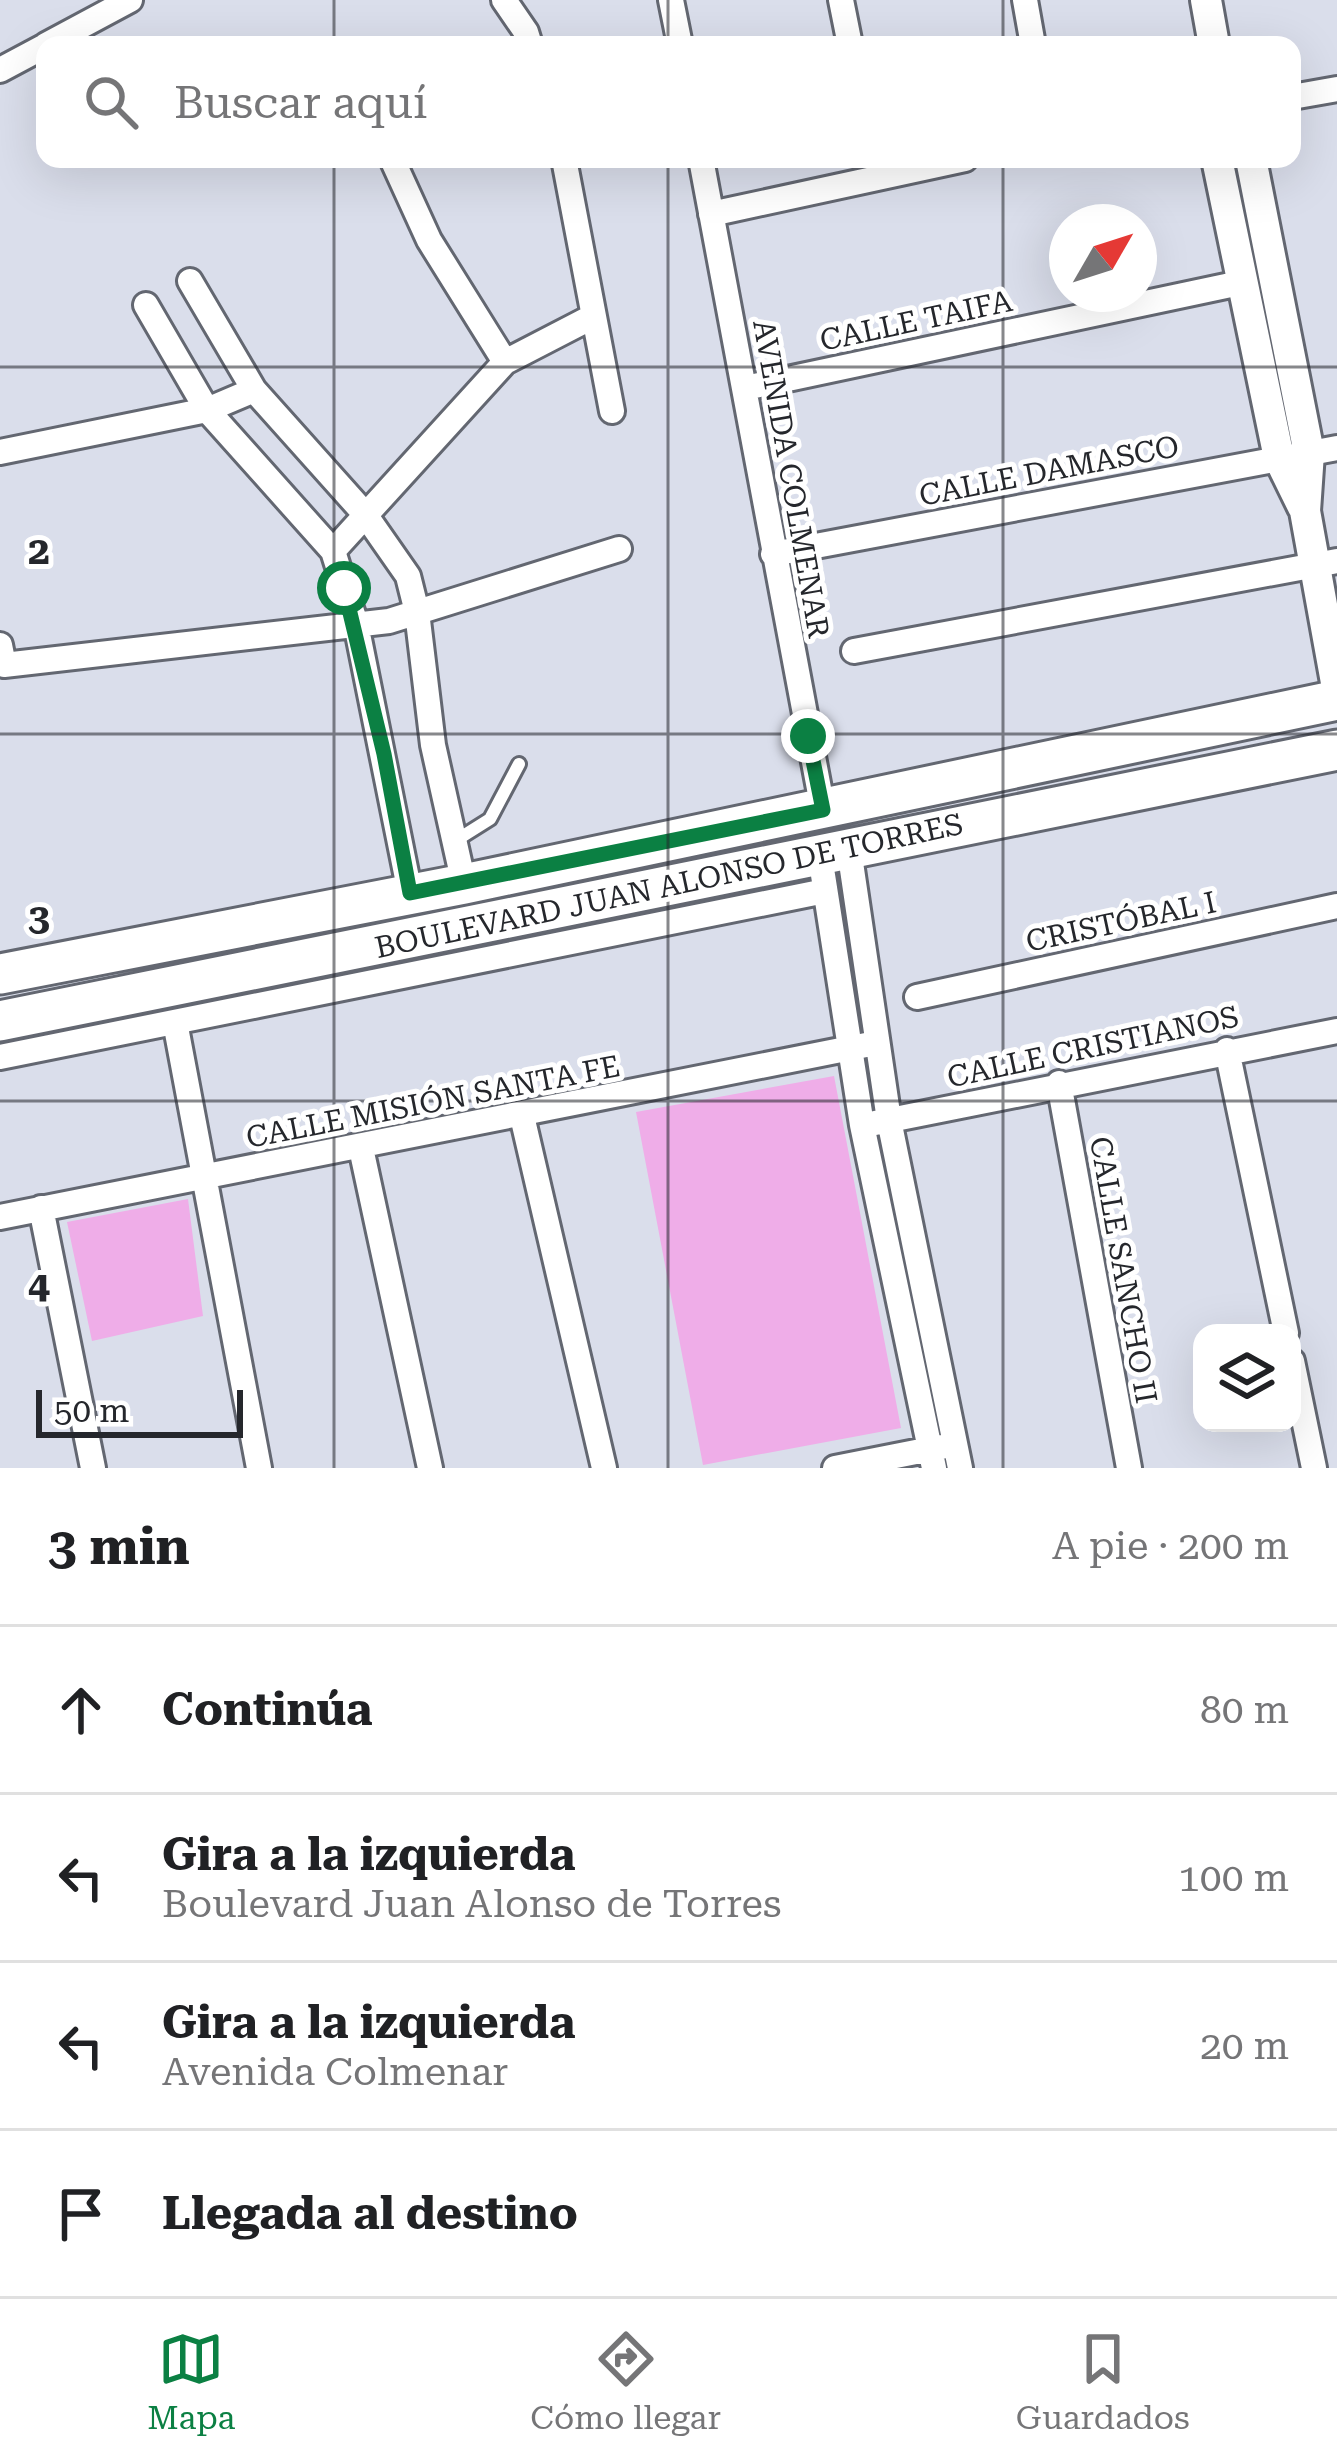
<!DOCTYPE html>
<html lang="es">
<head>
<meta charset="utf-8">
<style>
  :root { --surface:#fff; --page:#f2f2f2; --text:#202124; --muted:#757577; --line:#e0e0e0; --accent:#0b8043 }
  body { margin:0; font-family:"Roboto Serif",serif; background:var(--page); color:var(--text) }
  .controls { position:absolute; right:36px; bottom:36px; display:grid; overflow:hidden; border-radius:24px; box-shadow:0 12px 48px #0002 }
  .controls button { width:108px; height:108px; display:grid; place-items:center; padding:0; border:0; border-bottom:3px solid var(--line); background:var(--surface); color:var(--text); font:60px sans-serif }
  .compass { position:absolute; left:1049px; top:204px; width:108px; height:108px; border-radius:50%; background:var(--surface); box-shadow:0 12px 48px #0002; rotate:51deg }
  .scale { position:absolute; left:36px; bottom:30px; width:207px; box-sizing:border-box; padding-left:12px; border:6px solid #25272c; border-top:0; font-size:33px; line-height:42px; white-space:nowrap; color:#25272c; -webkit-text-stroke:9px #fff; paint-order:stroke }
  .stop { position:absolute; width:36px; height:36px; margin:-27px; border:9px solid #0b8043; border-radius:50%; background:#fff }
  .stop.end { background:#0b8043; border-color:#fff; box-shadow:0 3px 12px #0008 }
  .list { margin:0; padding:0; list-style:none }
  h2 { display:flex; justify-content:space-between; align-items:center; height:156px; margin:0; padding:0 48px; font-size:51px }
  h2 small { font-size:39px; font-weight:400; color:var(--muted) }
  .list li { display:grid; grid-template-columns:78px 1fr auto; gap:36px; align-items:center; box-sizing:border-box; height:168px; padding:0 48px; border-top:3px solid var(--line) }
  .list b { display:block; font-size:45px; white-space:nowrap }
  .list p { margin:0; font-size:39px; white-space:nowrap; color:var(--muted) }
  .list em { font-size:39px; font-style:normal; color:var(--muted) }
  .icon { flex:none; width:66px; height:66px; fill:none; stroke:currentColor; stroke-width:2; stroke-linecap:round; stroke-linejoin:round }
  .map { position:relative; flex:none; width:1337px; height:1468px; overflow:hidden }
  .search { position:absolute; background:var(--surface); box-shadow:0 12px 48px #0002; left:36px; right:36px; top:36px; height:132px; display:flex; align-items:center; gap:30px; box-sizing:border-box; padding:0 42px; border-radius:24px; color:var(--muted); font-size:45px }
  .sheet { height:828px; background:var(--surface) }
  nav { display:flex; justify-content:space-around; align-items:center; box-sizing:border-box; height:168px; border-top:3px solid var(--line); background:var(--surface); font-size:33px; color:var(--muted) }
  nav a { display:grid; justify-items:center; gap:6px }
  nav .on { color:var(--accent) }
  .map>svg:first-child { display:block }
  .green { fill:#efade8 }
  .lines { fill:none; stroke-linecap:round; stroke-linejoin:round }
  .service-casing { stroke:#636771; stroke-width:18 }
  .minor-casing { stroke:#636771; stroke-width:30 }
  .tertiary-casing { stroke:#636771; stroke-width:36 }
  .primary-casing { stroke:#636771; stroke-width:45 }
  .service { stroke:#fff; stroke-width:12 }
  .minor { stroke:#fff; stroke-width:24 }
  .tertiary { stroke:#fff; stroke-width:30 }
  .primary { stroke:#fff; stroke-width:39 }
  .route { stroke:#0b8043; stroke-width:15 }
  .grid { fill:none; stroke:#25272c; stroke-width:3; stroke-opacity:0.55 }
  .labels { text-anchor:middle; stroke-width:10; stroke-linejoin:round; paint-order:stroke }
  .street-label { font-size:30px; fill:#25272c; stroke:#fff }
  .grid-label { font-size:39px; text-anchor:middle; font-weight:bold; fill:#25272c; stroke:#fff; stroke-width:10; stroke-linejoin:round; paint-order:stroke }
</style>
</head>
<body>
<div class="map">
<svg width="1337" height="1468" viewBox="0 0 1337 1468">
  <rect width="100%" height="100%" fill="#dadeeb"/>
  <path class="green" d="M834,1076L901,1428L703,1465L636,1112Z
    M188,1199L203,1316L92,1341L67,1222Z"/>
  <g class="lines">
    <defs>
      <path id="service" d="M455,841L490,819L519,764"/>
      <path id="minor" d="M504,0L526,32L530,45
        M671,0L680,45
        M841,0L850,45
        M1025,0L1033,45
        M46,45L130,0
        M0,70L45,46
        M1292,97L1337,89
        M564,159L612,411
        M701,159L823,810
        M711,214L965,159
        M190,281L254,390L364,513L408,576L417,612L433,745L464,884
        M146,305L207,410L333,551L356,624L410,893
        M505,362L592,317
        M745,388L1240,283
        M0,452L207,410L254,390
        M333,551L505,362L429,240L392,159
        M773,554L1337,448
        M0,645L4,665L389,621L619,549
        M854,651L1337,561
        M849,849L889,1120L960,1468
        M823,875L862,1125L934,1468
        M917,997L1337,906
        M175,1022L259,1468
        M1227,1050L1286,1333
        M0,1057L825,891
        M1059,1083L1129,1468
        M522,1116L604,1468
        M875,1123L1337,1031
        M361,1148L430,1468
        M41,1208L93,1468
        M0,1217L876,1043
        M1292,1361L1314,1468
        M835,1468L941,1447"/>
      <path id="tertiary" d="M1206,0L1214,45
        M1217,159L1279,458L1303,507
        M1251,159L1309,453L1305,511L1337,688"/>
      <path id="primary" d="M0,974L464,884L1337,700
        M0,1021L1337,750"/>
    </defs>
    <use href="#service" class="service-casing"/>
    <use href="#minor" class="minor-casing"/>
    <use href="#tertiary" class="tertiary-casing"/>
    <use href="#primary" class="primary-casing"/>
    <use href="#service" class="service"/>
    <use href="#minor" class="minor"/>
    <use href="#tertiary" class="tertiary"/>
    <use href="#primary" class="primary"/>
  </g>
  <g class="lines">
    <path class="route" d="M344,588L384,754L410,893L823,810L808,736"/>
  </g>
  <path class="grid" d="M334,0V45M668,0V45M1003,0V45M334,159V1468M668,159V1468M1003,159V1468M0,367H1337M0,734H1337M0,1101H1337"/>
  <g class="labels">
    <g class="street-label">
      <text transform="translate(916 321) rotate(-12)" y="10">CALLE TAIFA</text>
      <text transform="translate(1049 471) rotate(-11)" y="10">CALLE DAMASCO</text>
      <text transform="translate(791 479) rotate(80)" y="10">AVENIDA COLMENAR</text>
      <text transform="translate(669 886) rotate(-12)" y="10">BOULEVARD JUAN ALONSO DE TORRES</text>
      <text transform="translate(1121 922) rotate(-12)" y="10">CRISTÓBAL I</text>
      <text transform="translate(1093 1047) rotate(-12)" y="10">CALLE CRISTIANOS</text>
      <text transform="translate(433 1102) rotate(-11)" y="10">CALLE MISIÓN SANTA FE</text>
      <text transform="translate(1123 1270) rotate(80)" y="10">CALLE SANCHO II</text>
    </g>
  </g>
  <g class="grid-label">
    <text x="39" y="564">2</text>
    <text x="39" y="931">3</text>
    <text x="39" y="1298">4</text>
  </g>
</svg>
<div class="controls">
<button><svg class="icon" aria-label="layers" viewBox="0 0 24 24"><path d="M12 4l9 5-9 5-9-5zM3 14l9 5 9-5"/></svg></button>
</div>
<svg class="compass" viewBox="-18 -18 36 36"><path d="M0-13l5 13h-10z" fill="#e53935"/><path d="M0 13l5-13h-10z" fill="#757577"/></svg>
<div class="scale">50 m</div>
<div class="stop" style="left:344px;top:588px"></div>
<div class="stop end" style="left:808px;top:736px"></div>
<div class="search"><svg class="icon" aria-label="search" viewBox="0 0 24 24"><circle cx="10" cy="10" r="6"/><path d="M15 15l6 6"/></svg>Buscar aquí</div>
</div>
<section class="sheet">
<h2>3 min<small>A pie · 200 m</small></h2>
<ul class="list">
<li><svg class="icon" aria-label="ahead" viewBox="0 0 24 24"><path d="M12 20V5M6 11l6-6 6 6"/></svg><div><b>Continúa</b></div><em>80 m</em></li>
<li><svg class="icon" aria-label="left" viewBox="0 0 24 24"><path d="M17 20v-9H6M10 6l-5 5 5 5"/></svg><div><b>Gira a la izquierda</b><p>Boulevard Juan Alonso de Torres</p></div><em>100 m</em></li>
<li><svg class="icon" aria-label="left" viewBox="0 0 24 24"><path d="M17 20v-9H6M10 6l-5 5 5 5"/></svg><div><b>Gira a la izquierda</b><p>Avenida Colmenar</p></div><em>20 m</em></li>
<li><svg class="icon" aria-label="arrive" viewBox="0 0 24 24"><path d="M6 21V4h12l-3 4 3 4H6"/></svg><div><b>Llegada al destino</b></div></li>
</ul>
</section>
<nav>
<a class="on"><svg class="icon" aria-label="map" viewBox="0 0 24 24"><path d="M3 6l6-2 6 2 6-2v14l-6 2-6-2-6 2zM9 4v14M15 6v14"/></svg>Mapa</a>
<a><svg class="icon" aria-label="directions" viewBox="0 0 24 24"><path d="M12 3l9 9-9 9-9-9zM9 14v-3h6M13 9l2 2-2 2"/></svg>Cómo llegar</a>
<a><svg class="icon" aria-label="saved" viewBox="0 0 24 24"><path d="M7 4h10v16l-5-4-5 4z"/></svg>Guardados</a>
</nav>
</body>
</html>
